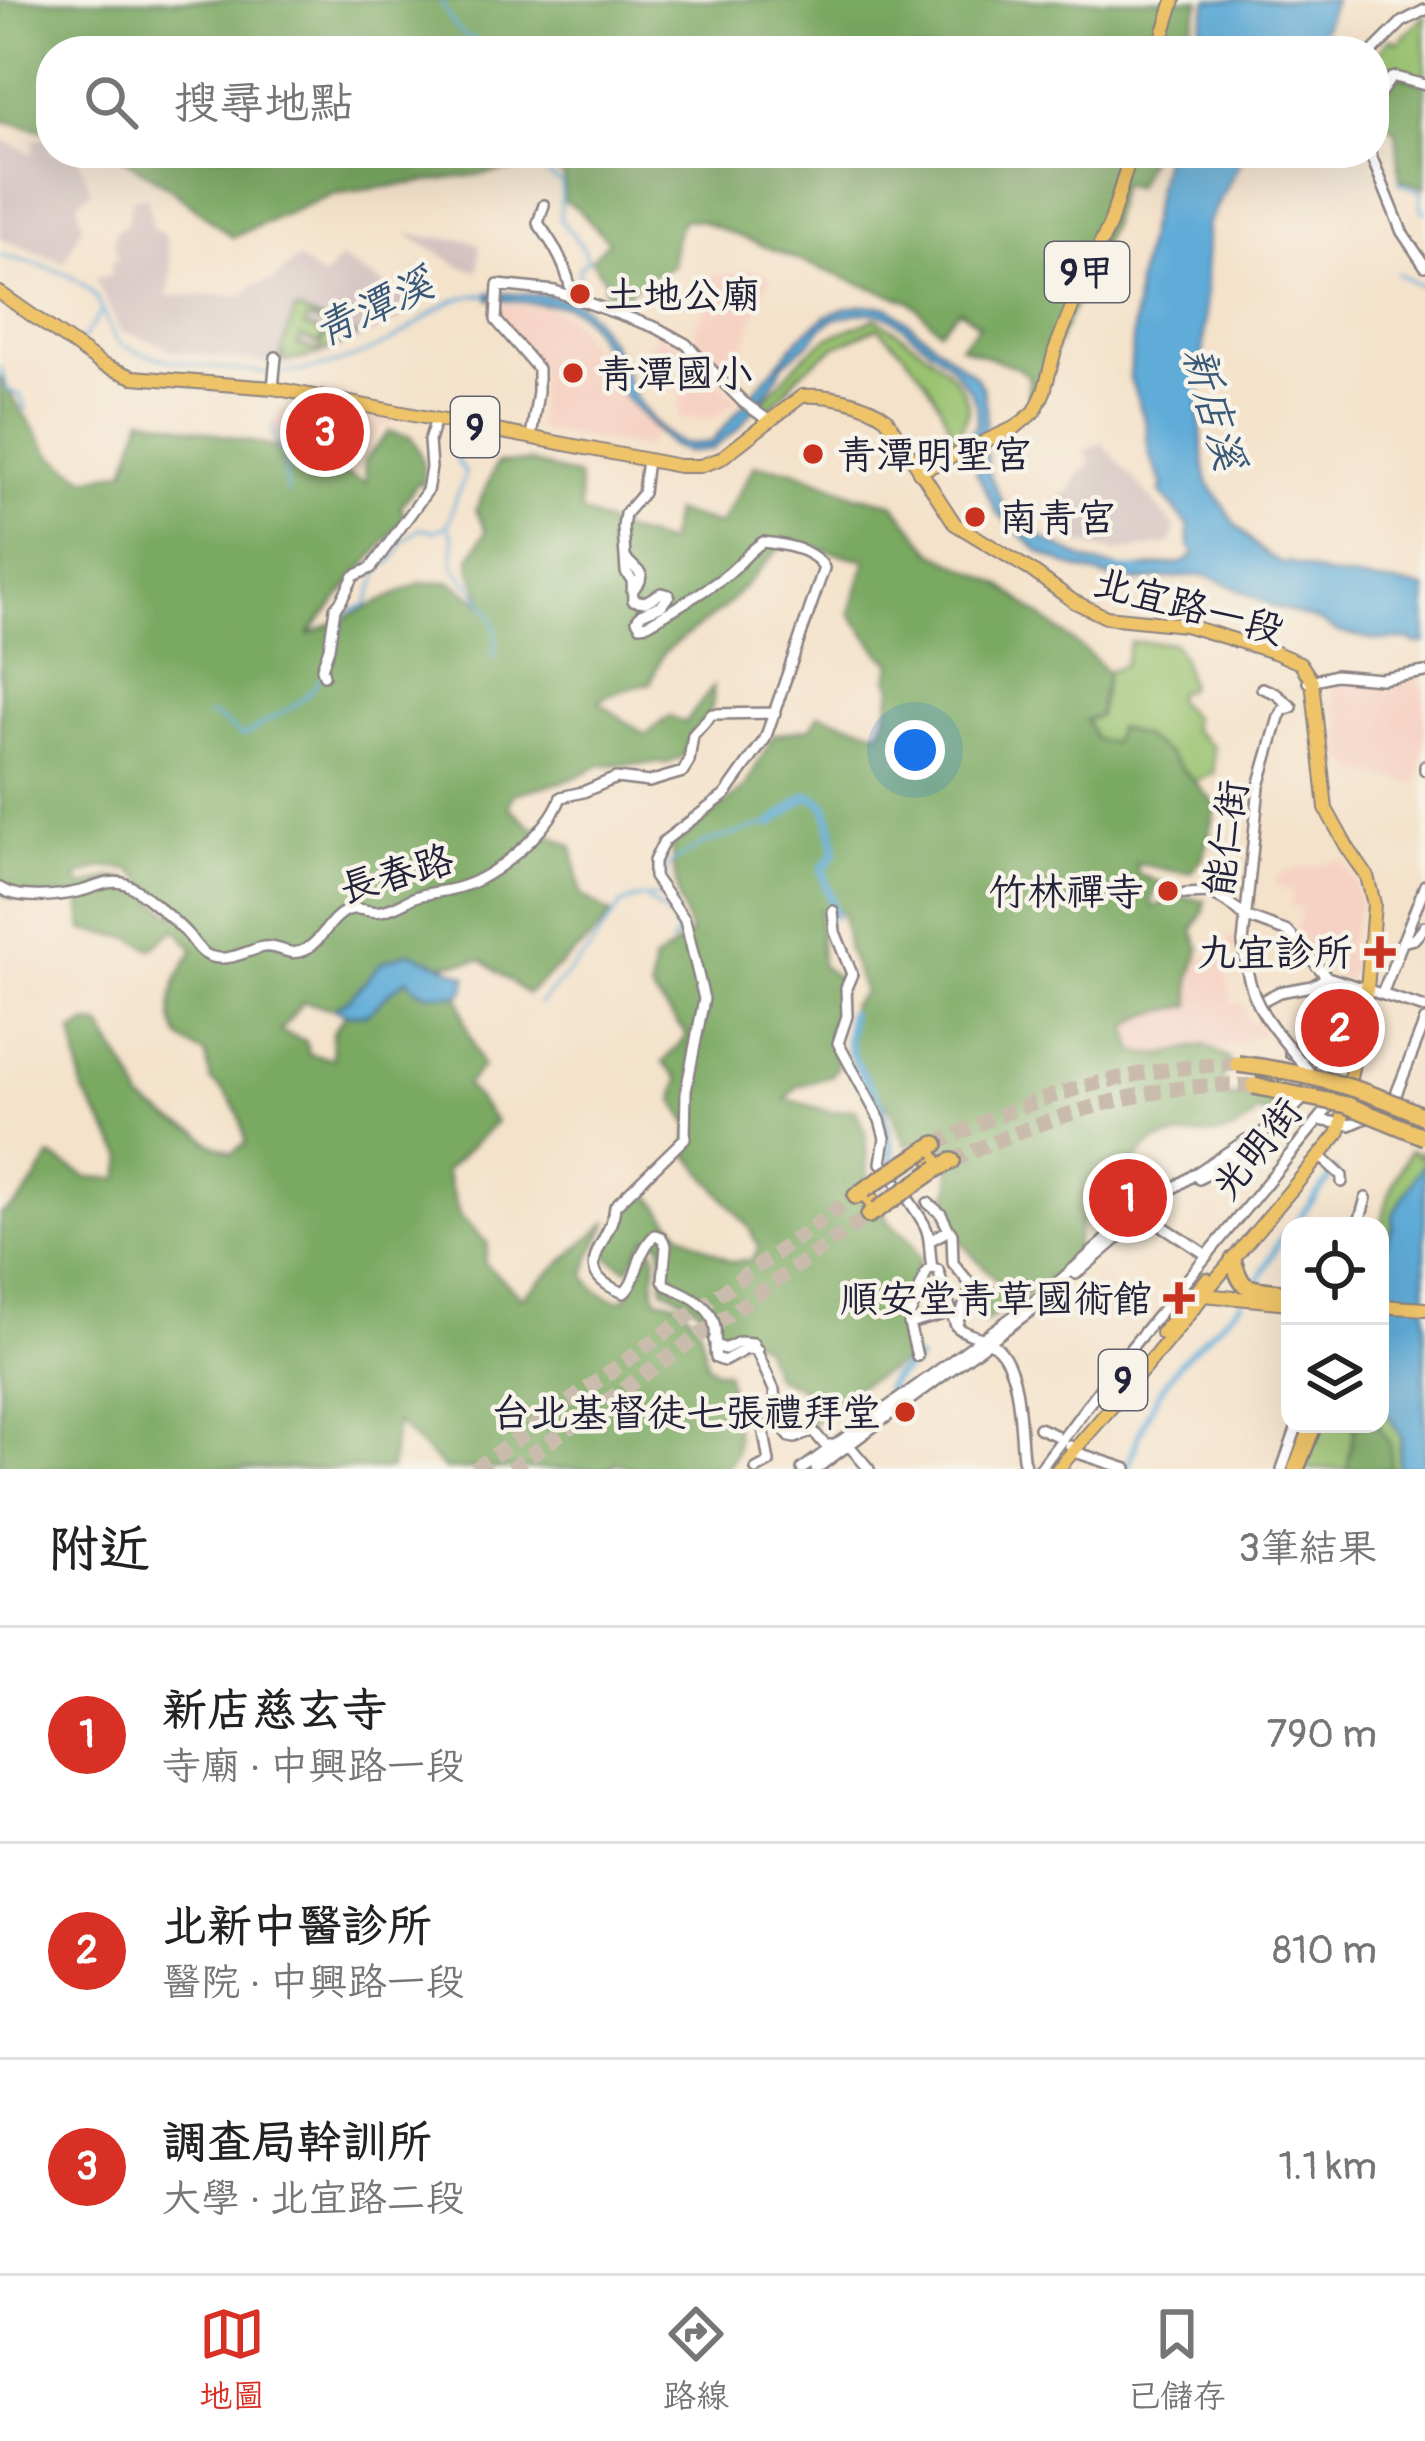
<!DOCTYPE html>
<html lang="zh-TW">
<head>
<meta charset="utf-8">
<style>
  :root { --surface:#fff; --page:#f6f6f6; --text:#222; --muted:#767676; --line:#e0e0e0; --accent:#d93025 }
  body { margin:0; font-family:Pangolin,"LXGW WenKai TC",sans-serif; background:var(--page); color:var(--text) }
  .controls { position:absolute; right:36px; bottom:36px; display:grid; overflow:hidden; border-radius:24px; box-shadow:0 12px 48px #0002 }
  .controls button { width:108px; height:108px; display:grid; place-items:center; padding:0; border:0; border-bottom:3px solid var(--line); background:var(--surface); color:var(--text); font:60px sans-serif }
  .you { position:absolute; left:915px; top:750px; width:42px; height:42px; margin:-30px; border:9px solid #fff; border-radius:50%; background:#1a73e8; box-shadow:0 0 0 18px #1a73e833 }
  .badge { display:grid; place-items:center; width:78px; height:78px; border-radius:50%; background:var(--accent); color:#fff; font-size:39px; font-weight:700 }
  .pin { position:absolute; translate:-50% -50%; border:6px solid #fff; box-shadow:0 3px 12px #0006 }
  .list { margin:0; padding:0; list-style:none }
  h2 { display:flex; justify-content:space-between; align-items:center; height:156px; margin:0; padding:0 48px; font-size:51px }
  h2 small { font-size:39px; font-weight:400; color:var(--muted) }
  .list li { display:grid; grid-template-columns:78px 1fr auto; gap:36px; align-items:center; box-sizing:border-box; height:216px; padding:0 48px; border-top:3px solid var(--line) }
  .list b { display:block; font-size:45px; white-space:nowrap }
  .list p { margin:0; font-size:39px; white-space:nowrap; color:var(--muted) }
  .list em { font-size:39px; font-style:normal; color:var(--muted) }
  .icon { flex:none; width:66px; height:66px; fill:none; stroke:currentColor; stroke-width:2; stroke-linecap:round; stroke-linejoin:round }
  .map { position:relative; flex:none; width:1425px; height:1469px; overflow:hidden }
  .search { position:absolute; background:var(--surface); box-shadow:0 12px 48px #0002; left:36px; right:36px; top:36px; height:132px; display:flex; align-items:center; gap:30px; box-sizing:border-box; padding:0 42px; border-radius:48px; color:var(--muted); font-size:45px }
  .sheet { height:804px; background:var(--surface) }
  nav { display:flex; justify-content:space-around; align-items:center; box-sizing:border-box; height:168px; border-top:3px solid var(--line); background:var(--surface); font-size:33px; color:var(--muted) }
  nav a { display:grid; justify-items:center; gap:6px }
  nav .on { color:var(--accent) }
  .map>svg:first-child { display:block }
  .built { fill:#f6d2c4 }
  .industrial { fill:#d1bfbe }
  .green { fill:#99c36f; stroke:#5e7255; stroke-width:3 }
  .forest { fill:#7aa962; stroke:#4e664e; stroke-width:3; fill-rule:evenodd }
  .water { fill:#5facd8; stroke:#40678a; stroke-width:3 }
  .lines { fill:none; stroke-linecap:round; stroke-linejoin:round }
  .stream { stroke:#5facd8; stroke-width:3 }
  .canal { stroke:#5facd8; stroke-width:6 }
  .river { stroke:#5facd8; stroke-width:8 }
  .highway-tunnel { stroke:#cabcad; stroke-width:15; stroke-dasharray:15 8; stroke-linecap:butt }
  .minor-casing { stroke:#8b8282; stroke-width:14 }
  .major-casing { stroke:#8b8282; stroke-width:16 }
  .highway-casing { stroke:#8b8282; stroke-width:20 }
  .minor { stroke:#fff; stroke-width:9 }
  .major { stroke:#efc469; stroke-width:12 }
  .highway { stroke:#efc469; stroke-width:15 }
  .minor-bridge-casing { stroke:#8b8282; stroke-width:14; stroke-linecap:butt }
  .highway-bridge-casing { stroke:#8b8282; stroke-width:20; stroke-linecap:butt }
  .minor-bridge { stroke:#fff; stroke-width:9 }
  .highway-bridge { stroke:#efc469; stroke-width:15 }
  .poi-dot { fill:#c8321e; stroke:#f7f3e8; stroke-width:4.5 }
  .labels { text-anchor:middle; stroke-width:9; stroke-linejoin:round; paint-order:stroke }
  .shield { fill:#f7f3e8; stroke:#62616f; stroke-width:3 }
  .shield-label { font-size:36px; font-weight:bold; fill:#22223b }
  .poi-label { font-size:39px; fill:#22223b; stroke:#f7f3e8; text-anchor:start }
  .street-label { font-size:39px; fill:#22223b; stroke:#f7f3e8 }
  .water-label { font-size:42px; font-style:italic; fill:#3a597a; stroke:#f7f3e8 }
</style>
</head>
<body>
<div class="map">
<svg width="1425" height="1469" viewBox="0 0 1425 1469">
  <rect width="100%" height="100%" fill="#f7f3e8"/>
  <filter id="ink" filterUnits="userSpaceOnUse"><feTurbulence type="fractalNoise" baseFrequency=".00833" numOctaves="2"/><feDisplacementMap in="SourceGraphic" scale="24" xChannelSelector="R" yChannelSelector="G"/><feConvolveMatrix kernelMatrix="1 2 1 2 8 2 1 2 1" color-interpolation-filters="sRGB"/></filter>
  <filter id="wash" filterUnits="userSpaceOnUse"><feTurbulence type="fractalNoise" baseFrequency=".004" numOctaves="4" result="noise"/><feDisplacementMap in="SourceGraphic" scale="48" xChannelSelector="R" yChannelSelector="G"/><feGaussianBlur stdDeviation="2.7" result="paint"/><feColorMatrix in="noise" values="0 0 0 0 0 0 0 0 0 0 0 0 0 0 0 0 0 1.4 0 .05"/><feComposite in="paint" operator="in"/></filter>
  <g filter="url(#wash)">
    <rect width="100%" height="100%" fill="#f4e2ca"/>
    <path class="built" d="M742,269L762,271L772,280L765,289L760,308H757L742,351L731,349L724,366L742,385L739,395L689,344L697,335L694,331L707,304V276L736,273Z
      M499,304L546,307L565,315L577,325L620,396L657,435L650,440L647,448L538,430L539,367L498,319Z
      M656,333L684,347L738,401L716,417L678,419L681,397L678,391L683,362L663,361L646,354Z
      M301,400H307L398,417L393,424L382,427L356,463L327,470L282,456L273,443L270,414L299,409Z
      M1422,676L1419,685L1425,688V739L1417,785L1361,772L1346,763L1342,755L1341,718L1335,708L1331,684L1388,683Z
      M1343,860L1355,884L1362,910H1357L1348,950L1357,954L1349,981L1338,978L1339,971L1323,966L1325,958L1311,954L1296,931L1302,908L1290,905L1293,892L1275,885L1280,873Z
      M1229,938L1238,940L1229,964L1227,979L1232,1003L1243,1004L1248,1022L1255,1020L1262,1034L1216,1050L1209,1048L1159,1057L1135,1052L1128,1028L1132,1022L1148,1015L1190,1006L1194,961L1198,955L1214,961L1225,949Z"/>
    <path class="industrial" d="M51,136V153H77L91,191L78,202L82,225L65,263L0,239V142L6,141L33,154L34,139Z
      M147,196L153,229L164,235L167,243L172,270L168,296L244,295L253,285L274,280L298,259L323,278L340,259L424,307L320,358L286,365H270L269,363L169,351L168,347L128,333H121L95,278L109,276L112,270L111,263L118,257L114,245L116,231L126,224L132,199Z
      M408,233L430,237L469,240L480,245L478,271L462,267L409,236Z
      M1102,443L1176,528L1171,544L1118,552L1082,544L1064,536L1071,520L1054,499L1068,494L1079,474L1091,465L1085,450Z"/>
    <path class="green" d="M1425,15V79L1393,73L1377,87L1374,86C1374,67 1375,53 1389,39L1398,42Z
      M298,310L329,324L327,329L325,325L307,319L305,326L323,333L319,344L301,337L298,345L316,351L320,349L326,334L344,341L348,332L356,336C332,347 309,361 282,360L285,354L282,353L279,359L295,311Z
      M876,318C903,336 964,371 968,405C969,418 960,430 954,442C940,392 915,362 878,327L835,347L803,370L770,408L759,406L803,357L829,337Z
      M1130,642L1174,643L1182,657L1189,685L1186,690L1177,691L1175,700L1193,718L1191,729L1213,746L1214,773L1195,782L1168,754L1095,740L1085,720L1099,716L1107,672L1124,665Z
      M1425,1146V1163L1393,1215V1225L1380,1259C1380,1212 1387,1194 1410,1151L1415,1152L1419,1157Z
      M1380,1401L1401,1436L1398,1469H1301L1316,1424H1380Z"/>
    <path class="forest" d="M0,0H1200L1185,51H51V132L0,120Z
      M1400,76L1425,83V188L1400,179L1396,130L1374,117V82Z
      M115,153H1151L1135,187L1120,184L1109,228L1033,398L1028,394L1029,377L1016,367L960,346L979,325L960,309L939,330L910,301L849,280L701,221L683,219L675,239L673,266L642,281L629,291L627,308L604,289L605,279L591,260L608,241L576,207L564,201V175L545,166L332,194L232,237L170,188Z
      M0,378L51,455L87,479L125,470L143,417L286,450L366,483L364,461L389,432L411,437C422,453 424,464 423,484L417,483L400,508L406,516L308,635L421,583L451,582L486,606L472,574L470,558L486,531L476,510L497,463L531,462L578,477L581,512L629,533L668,544L674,512L720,525L755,465L794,470L856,495L893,503L933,552L1001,585L1089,654L1107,672L1098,716L1086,720L1095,739L1112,743L1117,727L1144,737L1168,754L1217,806L1204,855L1192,872C1172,874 1156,865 1136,864L1138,874L1164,884L1155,890L1151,903L1154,907L1178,896L1205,901L1204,912L1193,930L1200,949L1191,977V1006C1170,1010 1142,1012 1128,1029L1135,1052C1168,1059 1173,1050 1205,1045L1230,1060L1222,1082L1221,1097L1279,1095L1277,1103L1284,1109L1271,1118L1258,1111C1229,1148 1198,1129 1160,1140C1139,1146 1136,1169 1120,1180C1112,1185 1102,1188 1093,1192L1078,1234L1076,1248L1046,1283L986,1322L977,1315L979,1296L996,1287L997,1281L959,1240L944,1211L951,1184L948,1152L932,1138L906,1146L890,1109L873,1090L848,1052L851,1005L864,992L848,950L842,911L819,910L821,965L842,982L829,1033L838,1066L831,1076L798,1086L786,1099L832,1112L855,1109L865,1131L868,1182L889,1223L909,1239L920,1260L898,1320L906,1362L850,1390L809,1426L804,1418L802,1388L774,1376L763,1346L749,1337L722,1345C714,1318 690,1299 663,1288L662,1243L647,1237L628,1269L604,1255L620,1219L647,1192L681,1233L731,1262L752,1260L759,1247L749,1228L687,1153L690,1126L674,1100L679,1079L663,1063L687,1035L651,991L653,962L691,934L679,901L671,848L744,789L774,735L811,728L819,714L880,732L887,715L893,686L888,679L892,663L880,653L850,613L866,560L786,541L724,608L664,652L650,683L609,694L599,702L645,735L670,716L685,723L713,687C715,716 705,714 692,735C688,742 686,749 684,756L668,763L601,765L569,780L513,794L509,807L530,825L572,846L581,895L611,914L596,934L527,994L482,960L437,965L410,952L382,963L350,998L334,1009L303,1002L280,1031L306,1041L309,1054L333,1059L332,1033L346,1014H367L389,993L409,978L420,992L459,995L466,1026L482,1067L466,1085L496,1122L445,1171L460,1216L488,1244L484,1263L522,1297L609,1221L590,1257L585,1276C593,1289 607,1301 623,1300L630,1293L635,1273L649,1248L654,1250C659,1266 650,1282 657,1298L676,1302L682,1306L699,1327L707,1364L716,1371H726L730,1388L727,1407C738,1426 743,1455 724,1469H635L615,1462L612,1469H444L396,1422L391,1469H0V1214C26,1205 36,1177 51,1156L87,1177L119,1179L124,1157L83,1091L73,1032L87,1024L100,1025L135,1083L142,1101L173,1121L198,1132L212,1144L232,1153L246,1143C242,1117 233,1095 211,1081L206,1055C198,1050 188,1046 182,1040C160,1013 176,975 194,950L176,929L151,949L132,938L83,930L80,895L12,898L0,893ZM102,867L131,870L177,908L173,915L124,879H108L81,887L77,877Z
      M1355,1424H1377L1390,1444L1391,1469H1347Z"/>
    <path class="water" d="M1208,0H1334L1324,27L1306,51H1194Z
      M1164,153H1245L1207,224L1205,326L1199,404L1204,468L1208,482L1236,525L1264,553L1284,564L1288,562L1326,575L1425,588V643L1415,644L1412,640H1377L1338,632L1319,621L1275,607L1216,579L1202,575L1123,582L1070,566L1040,552L997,513L963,445L977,423V407L971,391L947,361L891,317L877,313L863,312L834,319L822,327L812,340L783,364L772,385L739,428L712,449L688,452L671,445L627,399L616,386L617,375L608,370C607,349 588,313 567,306L489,299V293C509,294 566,293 581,305C590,312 619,354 623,366C625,371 626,378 628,383C635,401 658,430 675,440C687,446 700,444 712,442L801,336L826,316L846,308L864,305L889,307L976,377L983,389L986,408V425L980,433V440L986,453L988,472L1004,505L1017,520L1039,536L1087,561L1125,570L1183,563L1195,555L1189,545V526L1160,492L1163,485L1149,454L1146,424L1130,378L1137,285Z
      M410,952L467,976L465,990L459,995C441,994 417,997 408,978L389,993L367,1014H346L334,1009L350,998L382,962Z
      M1425,1161V1469H1398L1401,1436L1380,1401V1259L1393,1226V1215Z"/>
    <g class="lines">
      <path class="stream" d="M440,0C449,17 455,34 475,39L477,51
        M534,153L544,173L562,183L560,219L583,248L588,260L579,268L577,293
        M1399,182L1422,192L1420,204L1425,213
        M0,255C33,264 78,269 97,300C103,310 110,333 117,341C138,362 264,376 295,372C327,368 363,356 391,341C425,323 445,293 488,295
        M1397,273L1425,289
        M80,343L102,311
        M0,367L8,390L20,395L26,410
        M273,426L274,440L284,455L287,494
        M449,529L453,537L454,567C475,594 507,616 493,655L496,659
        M1118,568L1139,569
        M328,663L333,655L345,613L367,605L380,569L393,561L404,540L420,529L435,531L447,526C452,517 452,511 454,503C457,491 464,485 465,472L457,461L461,449
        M208,715L220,719L242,736C253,733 257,726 267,721C289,709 308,700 321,677
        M666,887V867L702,844L772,823
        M648,901C663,911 673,917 678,935L671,943
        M539,1004L588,952L621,905L638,898L662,896"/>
      <path class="canal" d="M1293,1226L1335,1171
        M1256,1286L1281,1238L1290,1229
        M1127,1469C1137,1439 1149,1406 1167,1380C1188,1350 1217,1328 1242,1302"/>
      <path class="river" d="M772,823L808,795C812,797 822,801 825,805C828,809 836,848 834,853C832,859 826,863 822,869L835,915
        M850,1014L848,1041L853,1057
        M854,1060L881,1105L892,1151L891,1163
        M889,1397L887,1387L892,1379L917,1360"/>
    </g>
  </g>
  <g filter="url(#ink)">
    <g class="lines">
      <path class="highway-tunnel" d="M936,1144C1032,1096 1130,1067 1238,1064
        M952,1161C1037,1120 1159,1078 1254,1086
        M475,1469L856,1196
        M511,1469L869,1215"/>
      <defs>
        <path id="minor" d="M1373,51L1402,22L1425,10
          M1374,96L1379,95L1391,78L1395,77L1425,85
          M1370,153L1402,232L1425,266
          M544,205L538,223C555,246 569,270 572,298
          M273,388L276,357
          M531,437L538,392V369L496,320L498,285L555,291L657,328L686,344L743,402L768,420
          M647,459L643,493L625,514L623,527L626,572L632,580L633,600L645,602L661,593L669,595L662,605L641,614L637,620L640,625L648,624C674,609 701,594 725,576C739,566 748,551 763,542C783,544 815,549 824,568L765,739L725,795L664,841L654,861V877L685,920L704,999L686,1091L685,1138L615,1206C613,1243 564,1270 624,1293C639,1280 635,1254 655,1235L661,1237L666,1246L663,1280L666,1285C685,1293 712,1304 715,1328C716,1338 714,1348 716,1358L724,1361L746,1349L758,1350
          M627,560L641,574L640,581L632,591
          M324,675L322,668L329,648L335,608L341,601L354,576L371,568L427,491L431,468L429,441L436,419
          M1308,682L1335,675L1381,679L1425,672
          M1262,688L1275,693L1292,707
          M1425,766V770
          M0,888C19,901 59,896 81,891C95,888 111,878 126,884C139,889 180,925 190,937C195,944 200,952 209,956C227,963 246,951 263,947C279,944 289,959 306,949C323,940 329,919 346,911C358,905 369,914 381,911C394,909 404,902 415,897C429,892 446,892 460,887C495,877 549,831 561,797L583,792L616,778L649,782L683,772L689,761L693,735L712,714L775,713
          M1185,894L1210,893L1230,904L1244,916L1288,932L1327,977L1425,1008
          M833,911L835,932L852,974L846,988L847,1016L838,1043L880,1120L885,1138L881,1163C889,1171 921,1216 926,1228C931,1239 929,1255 932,1267L938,1270L956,1326C967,1336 978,1335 990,1342C1022,1361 1019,1425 1023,1458L1026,1469
          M1402,942L1414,939L1425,926
          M1243,943L1259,786L1279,717L1283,710L1292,707
          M1382,994L1425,885
          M1262,1007L1260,1002L1279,992L1312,986L1327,977
          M1290,1053C1310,1033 1330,1012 1360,1010
          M1302,1097L1349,1026L1357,1018
          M1319,1120L1350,1125L1391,1107L1425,1021
          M1320,1156L1342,1176V1182
          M1199,1179L1251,1146
          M928,1203L941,1214L949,1230L929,1241
          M1141,1212L1207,1255
          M1358,1226L1366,1198
          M949,1230L952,1234L953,1263L972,1286L956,1326
          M1076,1274L1145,1215
          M909,1324L951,1312
          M714,1340L718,1346L725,1349L739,1342L753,1343L774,1390L777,1421L790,1437L795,1438L813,1431L825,1445H831
          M917,1356L909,1324L910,1314L927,1271L932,1267
          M1039,1428L1055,1435
          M846,1442L869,1469
          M1070,1446L1078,1453L1127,1469
          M756,1469L769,1462L763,1427L777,1421
          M802,1469L1048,1291L1139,1211L1246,1140
          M816,1469L1040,1304
          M1040,1469L1126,1354L1334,1101
          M1282,1469L1298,1424"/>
        <path id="major" d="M1158,51L1174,0
          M0,293L103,365L133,377L273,388L679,466H700L720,459L802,396C828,394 865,402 886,418L955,524L1032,571L1073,601L1106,617L1185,625L1274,652L1300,663L1312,681L1326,809L1347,847L1367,876L1374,904L1367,990L1341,1125L1338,1134L1213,1283C1165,1347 1110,1408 1058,1469
          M919,472L1016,427L1035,411L1044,392L1055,350L1079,289L1110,224L1131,153
          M1203,1295L1290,1303
          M1380,1306L1425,1309
          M1162,1333L1207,1279"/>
        <path id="highway" d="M936,1144L927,1149L938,1168L952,1161
          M856,1196L864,1190L877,1210L869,1215
          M1233,1260C1243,1293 1246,1287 1279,1292
          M1296,1469L1314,1424"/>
      </defs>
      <use href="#minor" class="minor-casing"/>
      <use href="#major" class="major-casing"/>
      <use href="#highway" class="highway-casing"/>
      <use href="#minor" class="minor"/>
      <use href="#major" class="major"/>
      <use href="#highway" class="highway"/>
      <defs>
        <path id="minor-bridge" d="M1243,943C1249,1008 1269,1022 1308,1070L1311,1079
          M1241,1149L1291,1111L1307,1095"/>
        <path id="highway-bridge" d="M1238,1064C1304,1072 1365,1087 1425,1117
          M1254,1086L1347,1105L1425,1137
          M864,1190L927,1149
          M877,1210L938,1168"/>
      </defs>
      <use href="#minor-bridge" class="minor-bridge-casing"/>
      <use href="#highway-bridge" class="highway-bridge-casing"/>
      <use href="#minor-bridge" class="minor-bridge"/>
      <use href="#highway-bridge" class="highway-bridge"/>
    </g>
  </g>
  <g class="poi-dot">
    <circle cx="580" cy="294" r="12"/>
    <circle cx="573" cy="373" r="12"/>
    <circle cx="813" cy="454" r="12"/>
    <circle cx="975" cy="517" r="12"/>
    <circle cx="1168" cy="891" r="12"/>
    <path d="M1374 934h12v12h12v12h-12v12h-12v-12h-12v-12h12z"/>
    <path d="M1173 1280h12v12h12v12h-12v12h-12v-12h-12v-12h12z"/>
    <circle cx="905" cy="1412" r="12"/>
  </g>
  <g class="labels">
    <g class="shield">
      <rect x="1045" y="242" width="84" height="60" rx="9"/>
      <rect x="451" y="397" width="48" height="60" rx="9"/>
      <rect x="1099" y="1350" width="48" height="60" rx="9"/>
    </g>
    <g class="shield-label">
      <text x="1087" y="285">9甲</text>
      <text x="475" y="440">9</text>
      <text x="1123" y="1393">9</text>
    </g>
    <g class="poi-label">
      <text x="604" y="308">土地公廟</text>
      <text x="597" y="387">青潭國小</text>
      <text x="837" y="468">青潭明聖宮</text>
      <text x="999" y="531">南青宮</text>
      <text x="1144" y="905" text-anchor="end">竹林禪寺</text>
      <text x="1353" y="966" text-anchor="end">九宜診所</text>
      <text x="1152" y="1312" text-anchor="end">順安堂青草國術館</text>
      <text x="881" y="1426" text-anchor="end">台北基督徒七張禮拜堂</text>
    </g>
    <g class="street-label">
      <text transform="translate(1189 605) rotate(15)" y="14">北宜路一段</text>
      <text transform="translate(1225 838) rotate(-82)" y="14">能仁街</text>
      <text transform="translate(396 873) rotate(-16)" y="14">長春路</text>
      <text transform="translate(1256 1148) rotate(-51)" y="14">光明街</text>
    </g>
    <g class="water-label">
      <text transform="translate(373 306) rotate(-25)" y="15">青潭溪</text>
      <text transform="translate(1215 408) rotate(74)" y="15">新店溪</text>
    </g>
  </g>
</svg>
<div class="controls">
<button><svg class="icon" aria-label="locate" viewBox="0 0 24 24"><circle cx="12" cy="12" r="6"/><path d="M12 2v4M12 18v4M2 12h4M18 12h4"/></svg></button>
<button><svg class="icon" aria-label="layers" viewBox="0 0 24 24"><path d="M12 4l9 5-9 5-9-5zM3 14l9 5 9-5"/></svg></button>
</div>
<div class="you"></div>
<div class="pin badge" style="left:1128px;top:1198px">1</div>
<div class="pin badge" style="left:1340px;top:1028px">2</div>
<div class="pin badge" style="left:325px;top:432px">3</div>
<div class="search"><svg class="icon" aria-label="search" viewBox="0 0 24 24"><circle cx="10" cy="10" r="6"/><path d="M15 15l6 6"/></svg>搜尋地點</div>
</div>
<section class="sheet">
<h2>附近<small>3筆結果</small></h2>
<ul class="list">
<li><span class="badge">1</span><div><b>新店慈玄寺</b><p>寺廟 · 中興路一段</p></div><em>790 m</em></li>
<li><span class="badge">2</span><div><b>北新中醫診所</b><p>醫院 · 中興路一段</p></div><em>810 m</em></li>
<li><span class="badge">3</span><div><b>調查局幹訓所</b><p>大學 · 北宜路二段</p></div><em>1.1 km</em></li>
</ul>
</section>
<nav>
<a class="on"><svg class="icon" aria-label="map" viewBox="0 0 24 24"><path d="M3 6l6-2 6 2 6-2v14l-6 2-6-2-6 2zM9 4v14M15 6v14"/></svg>地圖</a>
<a><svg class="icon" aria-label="directions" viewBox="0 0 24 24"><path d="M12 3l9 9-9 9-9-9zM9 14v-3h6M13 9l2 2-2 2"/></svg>路線</a>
<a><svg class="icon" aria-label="saved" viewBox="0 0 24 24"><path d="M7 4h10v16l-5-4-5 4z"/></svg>已儲存</a>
</nav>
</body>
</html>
